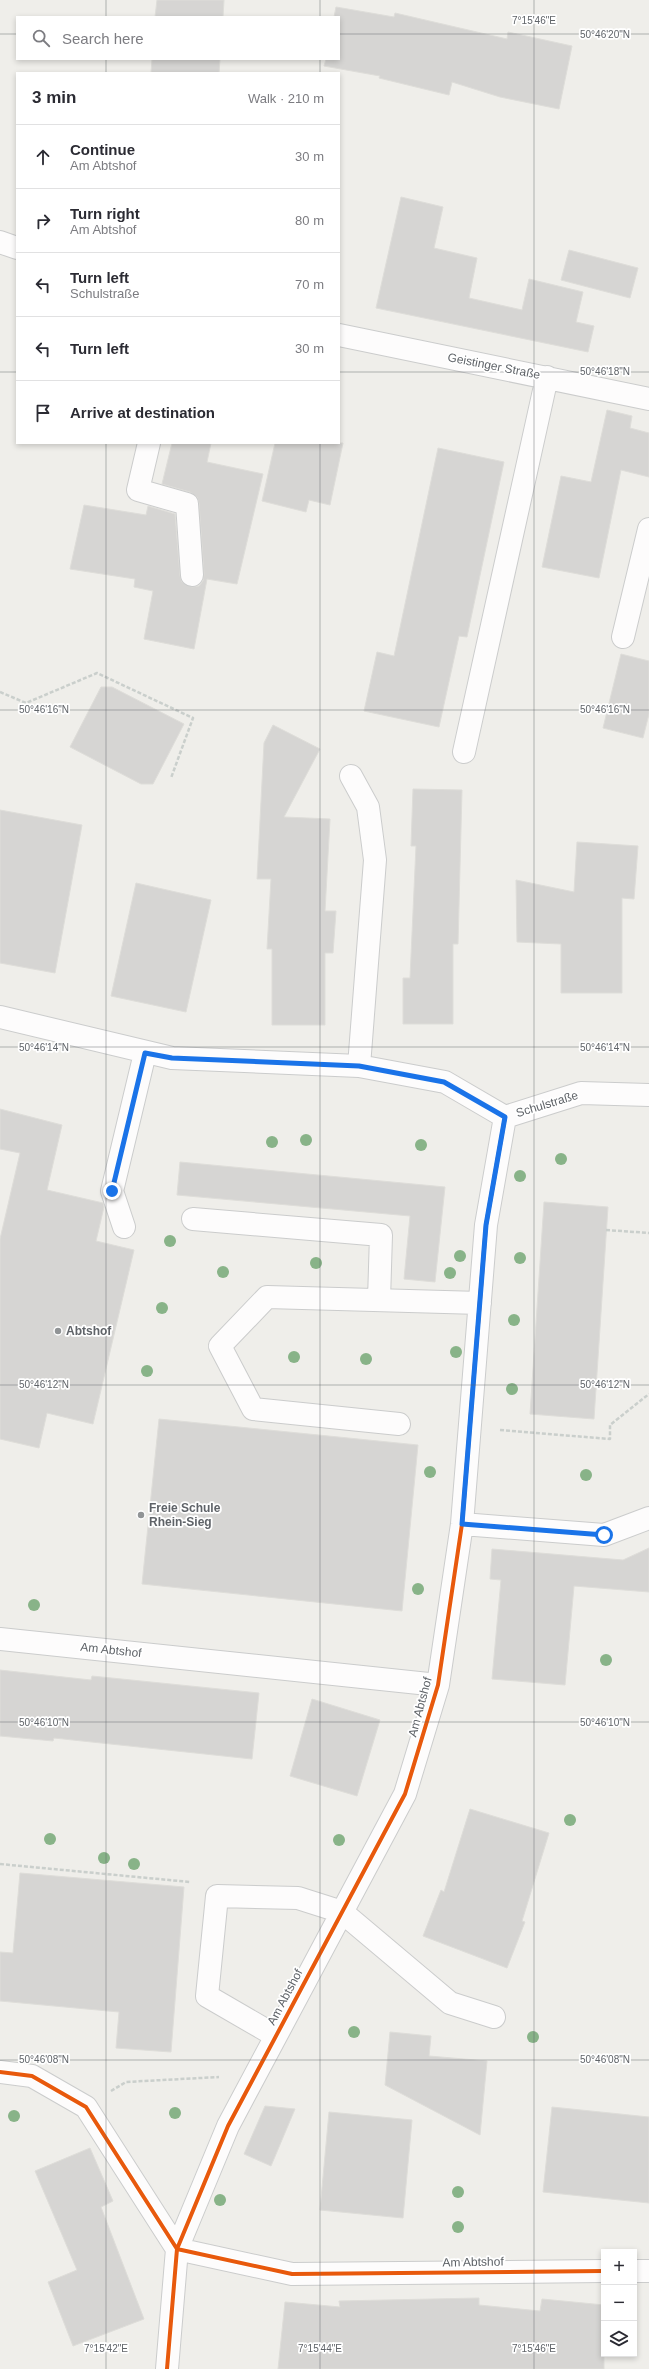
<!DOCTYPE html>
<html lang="en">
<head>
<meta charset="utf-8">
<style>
  :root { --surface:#fff; --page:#f2f2f3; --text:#2b2b33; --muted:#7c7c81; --line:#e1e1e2 }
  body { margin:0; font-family:Arial,sans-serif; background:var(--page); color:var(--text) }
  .controls { position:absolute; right:12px; bottom:12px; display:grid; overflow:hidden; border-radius:0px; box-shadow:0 2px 6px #0003 }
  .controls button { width:36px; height:36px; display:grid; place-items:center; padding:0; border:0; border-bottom:1px solid var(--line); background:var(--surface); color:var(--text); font:20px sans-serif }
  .stop { position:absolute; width:12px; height:12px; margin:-9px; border:3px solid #1a73e8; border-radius:50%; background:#fff }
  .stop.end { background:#1a73e8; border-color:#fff; box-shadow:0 1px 4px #0008 }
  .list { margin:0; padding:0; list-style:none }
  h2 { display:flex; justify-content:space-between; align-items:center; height:52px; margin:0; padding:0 16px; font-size:17px }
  h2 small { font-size:13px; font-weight:400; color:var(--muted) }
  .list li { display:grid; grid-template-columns:26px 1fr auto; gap:12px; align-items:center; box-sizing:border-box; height:64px; padding:0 16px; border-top:1px solid var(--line) }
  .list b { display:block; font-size:15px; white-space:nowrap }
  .list p { margin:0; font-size:13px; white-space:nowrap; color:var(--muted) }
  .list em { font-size:13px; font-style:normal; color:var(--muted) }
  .icon { flex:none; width:22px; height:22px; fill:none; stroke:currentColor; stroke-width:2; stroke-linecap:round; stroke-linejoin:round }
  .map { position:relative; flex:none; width:649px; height:2369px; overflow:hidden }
  .search { position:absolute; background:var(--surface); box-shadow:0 2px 6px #0003; left:16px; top:16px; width:324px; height:44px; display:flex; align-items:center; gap:10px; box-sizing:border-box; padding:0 14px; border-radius:0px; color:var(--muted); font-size:15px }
  .panel { position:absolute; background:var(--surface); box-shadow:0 2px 6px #0003; left:16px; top:72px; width:324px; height:372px; border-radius:0px }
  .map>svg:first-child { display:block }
  .building { fill:#d6d5d3; stroke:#deddd9 }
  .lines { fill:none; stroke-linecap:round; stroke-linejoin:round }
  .minor-casing { stroke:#cbcccc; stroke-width:24 }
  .path { stroke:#cacfcc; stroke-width:2.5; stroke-dasharray:4 2; stroke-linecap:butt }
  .minor { stroke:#fdfcfc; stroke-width:22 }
  .cycleway-casing { stroke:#fff; stroke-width:6 }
  .cycleway { stroke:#e8590c; stroke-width:4 }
  .tree { fill:#88b388 }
  .route { stroke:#1a73e8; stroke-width:5 }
  .ticks { fill:none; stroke:#5f6368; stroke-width:1; stroke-opacity:0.45 }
  .poi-dot { fill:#919496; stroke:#fff; stroke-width:1.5 }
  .labels { text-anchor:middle; stroke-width:3.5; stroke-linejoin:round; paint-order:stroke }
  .street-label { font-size:12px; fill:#5f6368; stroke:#fff }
  .poi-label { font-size:12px; font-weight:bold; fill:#5f6368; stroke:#fff; text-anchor:start }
  .ticks-label { font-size:10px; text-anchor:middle; fill:#5f6368; stroke:#fff; stroke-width:3.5; stroke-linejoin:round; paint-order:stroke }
</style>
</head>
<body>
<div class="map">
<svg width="649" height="2369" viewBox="0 0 649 2369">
  <rect width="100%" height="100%" fill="#efeeea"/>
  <path class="building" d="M157,0H224L223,17H155Z
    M336,7L394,17L395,13L507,39L508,32L572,46L559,109L500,97L452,82L449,95L379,78L380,76L324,66L326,59H339V17H334Z
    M152,59H220L219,73H151Z
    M401,197L443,207L434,248L477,258L469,298L522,310L529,279L583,292L576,322L594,326L588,352L376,308Z
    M569,250L638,268L630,298L561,280Z
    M607,410L632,416L630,428L649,433V477L621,470L599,578L542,567L561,476L591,482Z
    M172,443H211L207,462L263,474L237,584L207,579L194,649L144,639L153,591L134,587L135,579L70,569L84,505L146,515L148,506L175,514L180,576L182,582L192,587L199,586L203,581L204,574L199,503L197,497L190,492L162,484Z
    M275,443H343L330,505L309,500L306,512L262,501Z
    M438,448L504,462L467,637L459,636L439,727L364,711L377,652L394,656Z
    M621,654L649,661V714L643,738L603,728Z
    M101,687H112L184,724L153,784H141L70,747Z
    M273,725L320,749L284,817L330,819L325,911H336L333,953H325V1025H272V949H267L271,879H257L264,743Z
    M413,789L462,790L458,944H453V1024H403V978H410L416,846H411Z
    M0,810L82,825L55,973L0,963Z
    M577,842L638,846L634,899L622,898V993H561V944L517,942L516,880L574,892Z
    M136,883L211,900L186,1012L111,996Z
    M0,1109L62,1125L47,1190L103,1203L104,1207L96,1241L134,1250L93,1424L47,1413L39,1448L0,1439V1239L20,1153L0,1149Z
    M180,1162L445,1187L435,1282L404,1279L410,1216L177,1195Z
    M544,1202L608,1207L594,1419L530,1414Z
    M159,1419L418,1445L402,1611L142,1584Z
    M649,1548V1592L574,1586L565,1685L492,1679L501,1580L490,1579L492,1549L623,1560Z
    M0,1670L91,1680L92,1676L259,1693L252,1759L54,1738L53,1741L0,1736Z
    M312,1699L380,1720L357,1796L290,1776Z
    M470,1809L549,1833L522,1921L525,1922L507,1968L423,1936L441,1890L444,1892Z
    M20,1873L184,1887L171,2052L116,2048L119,2012L0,2001V1952L13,1953Z
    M390,2032L431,2036L429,2056L487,2061L480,2135L385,2085Z
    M265,2106L295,2109L271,2166L244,2154Z
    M552,2107L649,2117V2203L543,2192Z
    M329,2112L412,2120L403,2218L320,2210Z
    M90,2148L113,2201L101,2207L144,2319L73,2346L48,2282L77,2270L35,2171Z
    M479,2298V2305L540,2311L542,2299L604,2305V2369H278L285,2302L340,2307L339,2301Z"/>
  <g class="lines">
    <defs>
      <path id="minor" d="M0,242L17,248
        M339,335L649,399
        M149,443L138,490L187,504L192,575
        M623,637L649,529
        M464,752L547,377
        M351,776L368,807L375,860L359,1066
        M0,1017L172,1058L359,1066L445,1082L505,1117L581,1093L649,1095
        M193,1219L381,1235L379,1300
        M124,1227L112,1191L145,1053
        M399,1424L253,1409L220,1346L267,1297L480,1303
        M462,1524L604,1535L649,1518
        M0,1639L438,1685
        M276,2036L207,1996L217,1896L298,1898L342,1912L450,2003L494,2017
        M0,2072L32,2076L86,2107L177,2249L292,2274L604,2271
        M634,2271H649
        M167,2369L177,2249L228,2126L405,1794L438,1685L462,1524L486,1225L505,1117"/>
    </defs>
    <use href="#minor" class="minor-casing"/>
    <path class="path" d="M0,692L26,703L97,673L193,718L171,778
      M606,1230L649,1233
      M500,1430L610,1439V1425L649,1394
      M0,1864L190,1882
      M111,2091L126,2082L219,2077"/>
    <use href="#minor" class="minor"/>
    <defs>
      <path id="cycleway" d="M0,2072L32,2076L86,2107L177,2249L292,2274L604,2271
        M167,2369L177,2249L228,2126L405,1794L438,1685L462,1524L486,1225L505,1117"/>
    </defs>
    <use href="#cycleway" class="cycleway-casing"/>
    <use href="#cycleway" class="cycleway"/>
  </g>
  <g class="tree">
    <circle cx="306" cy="1140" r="6"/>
    <circle cx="272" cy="1142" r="6"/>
    <circle cx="421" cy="1145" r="6"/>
    <circle cx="561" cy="1159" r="6"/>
    <circle cx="520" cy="1176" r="6"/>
    <circle cx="170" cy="1241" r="6"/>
    <circle cx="460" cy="1256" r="6"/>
    <circle cx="520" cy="1258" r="6"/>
    <circle cx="316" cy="1263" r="6"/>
    <circle cx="223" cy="1272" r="6"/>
    <circle cx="450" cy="1273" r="6"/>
    <circle cx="162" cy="1308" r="6"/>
    <circle cx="514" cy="1320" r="6"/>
    <circle cx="456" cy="1352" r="6"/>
    <circle cx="294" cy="1357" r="6"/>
    <circle cx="366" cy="1359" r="6"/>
    <circle cx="147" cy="1371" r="6"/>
    <circle cx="512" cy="1389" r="6"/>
    <circle cx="430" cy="1472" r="6"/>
    <circle cx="586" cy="1475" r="6"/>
    <circle cx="418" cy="1589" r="6"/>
    <circle cx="34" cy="1605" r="6"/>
    <circle cx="606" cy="1660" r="6"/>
    <circle cx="570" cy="1820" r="6"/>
    <circle cx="50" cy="1839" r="6"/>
    <circle cx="339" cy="1840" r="6"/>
    <circle cx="104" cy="1858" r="6"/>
    <circle cx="134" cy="1864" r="6"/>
    <circle cx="354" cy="2032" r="6"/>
    <circle cx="533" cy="2037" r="6"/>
    <circle cx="175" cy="2113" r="6"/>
    <circle cx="14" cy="2116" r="6"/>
    <circle cx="458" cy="2192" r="6"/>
    <circle cx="220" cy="2200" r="6"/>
    <circle cx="458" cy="2227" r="6"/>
  </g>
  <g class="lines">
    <path class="route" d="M112,1191L145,1053L172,1058L359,1066L444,1082L505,1117L486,1225L462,1524L604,1535"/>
  </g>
  <path class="ticks" d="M106,0V17M320,0V17M534,0V2369M0,34H17M339,34H649M106,59V73M320,59V73M0,372H17M339,372H649M106,443V2369M320,443V2369M0,710H649M0,1047H649M0,1385H649M0,1722H649M0,2060H649"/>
  <g class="poi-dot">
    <circle cx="58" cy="1331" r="4"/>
    <circle cx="141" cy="1515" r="4"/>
  </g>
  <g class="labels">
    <g class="street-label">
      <text transform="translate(494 366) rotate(11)" y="4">Geistinger Straße</text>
      <text transform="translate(547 1104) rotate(-17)" y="4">Schulstraße</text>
      <text transform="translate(111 1650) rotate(6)" y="4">Am Abtshof</text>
      <text transform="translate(420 1707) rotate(-75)" y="4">Am Abtshof</text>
      <text transform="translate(285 1997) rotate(-62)" y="4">Am Abtshof</text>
      <text transform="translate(473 2262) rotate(-1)" y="4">Am Abtshof</text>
    </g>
    <g class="poi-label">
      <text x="66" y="1335">Abtshof</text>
      <text x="149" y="1512">Freie Schule<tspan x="149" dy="14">Rhein-Sieg</tspan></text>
    </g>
  </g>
  <g class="ticks-label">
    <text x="534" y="24">7°15'46"E</text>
    <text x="605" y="38">50°46'20"N</text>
    <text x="605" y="375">50°46'18"N</text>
    <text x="44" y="713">50°46'16"N</text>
    <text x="605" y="713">50°46'16"N</text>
    <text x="44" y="1051">50°46'14"N</text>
    <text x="605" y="1051">50°46'14"N</text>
    <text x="44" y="1388">50°46'12"N</text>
    <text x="605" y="1388">50°46'12"N</text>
    <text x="44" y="1726">50°46'10"N</text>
    <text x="605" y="1726">50°46'10"N</text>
    <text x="44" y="2063">50°46'08"N</text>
    <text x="605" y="2063">50°46'08"N</text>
    <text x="106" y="2352">7°15'42"E</text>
    <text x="320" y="2352">7°15'44"E</text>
    <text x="534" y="2352">7°15'46"E</text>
  </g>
</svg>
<div class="controls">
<button>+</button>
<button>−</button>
<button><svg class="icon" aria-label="layers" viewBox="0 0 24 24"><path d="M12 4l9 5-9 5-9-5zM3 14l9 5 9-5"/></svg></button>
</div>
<div class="stop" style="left:604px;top:1535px"></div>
<div class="stop end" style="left:112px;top:1191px"></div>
<div class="search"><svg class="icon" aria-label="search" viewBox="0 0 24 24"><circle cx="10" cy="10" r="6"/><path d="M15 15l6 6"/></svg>Search here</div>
<section class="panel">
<h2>3 min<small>Walk · 210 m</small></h2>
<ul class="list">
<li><svg class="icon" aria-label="ahead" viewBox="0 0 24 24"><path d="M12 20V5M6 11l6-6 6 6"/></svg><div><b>Continue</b><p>Am Abtshof</p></div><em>30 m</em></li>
<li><svg class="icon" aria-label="right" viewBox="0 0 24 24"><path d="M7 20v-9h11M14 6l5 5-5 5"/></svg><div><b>Turn right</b><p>Am Abtshof</p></div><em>80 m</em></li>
<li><svg class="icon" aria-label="left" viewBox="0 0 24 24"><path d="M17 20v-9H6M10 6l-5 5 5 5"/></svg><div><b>Turn left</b><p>Schulstraße</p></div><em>70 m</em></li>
<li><svg class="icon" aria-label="left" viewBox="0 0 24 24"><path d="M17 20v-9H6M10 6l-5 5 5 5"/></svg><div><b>Turn left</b></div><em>30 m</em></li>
<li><svg class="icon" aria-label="arrive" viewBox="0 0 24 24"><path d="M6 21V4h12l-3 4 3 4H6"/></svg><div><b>Arrive at destination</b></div></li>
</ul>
</section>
</div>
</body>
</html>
